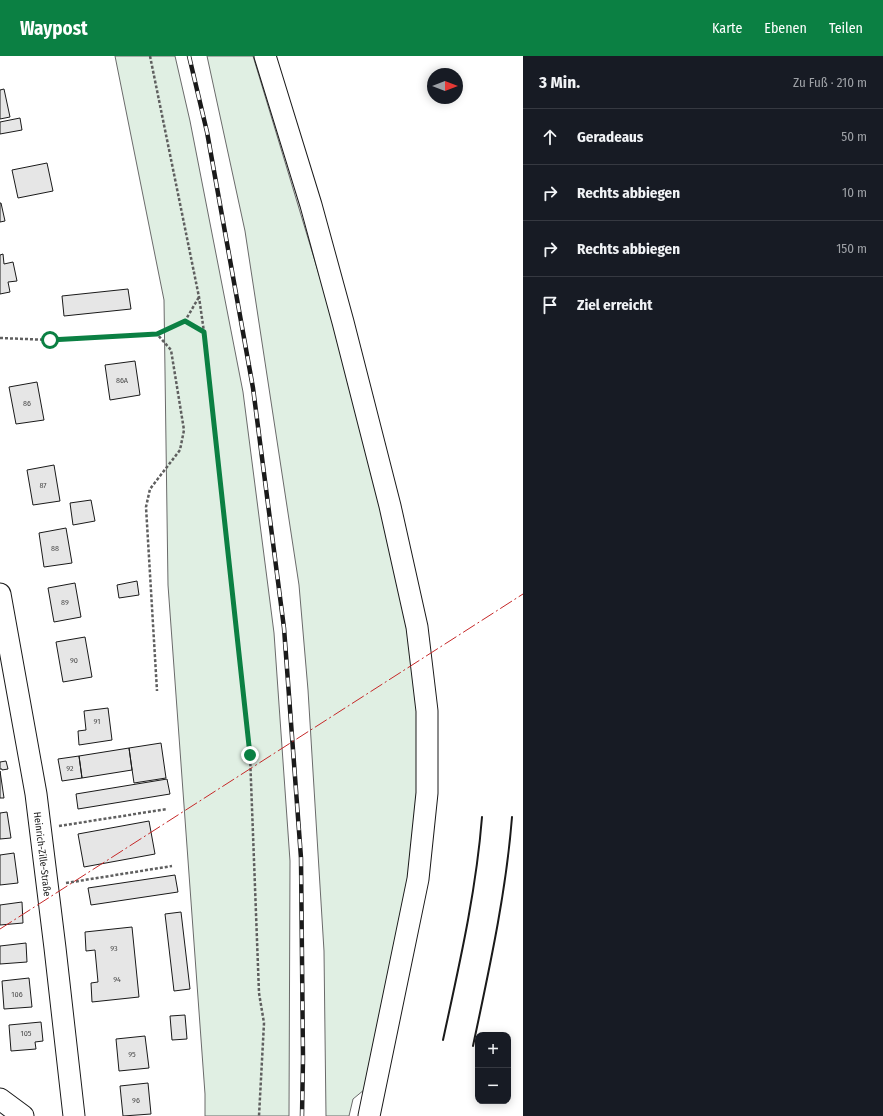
<!DOCTYPE html>
<html lang="de">
<head>
<meta charset="utf-8">
<style>
  :root { --surface:#171b24; --page:#242831; --text:#f1f3f6; --muted:#9ea1a6; --line:#363941; --accent:#0b8043 }
  body { margin:0; font-family:"Fira Sans Condensed",sans-serif; background:var(--page); color:var(--text) }
  .controls { position:absolute; right:12px; bottom:12px; display:grid; overflow:hidden; border-radius:8px; box-shadow:0 2px 10px #0003 }
  .controls button { width:36px; height:36px; display:grid; place-items:center; padding:0; border:0; border-bottom:1px solid var(--line); background:var(--surface); color:var(--text); font:20px sans-serif }
  .compass { position:absolute; left:427px; top:12px; width:36px; height:36px; border-radius:50%; background:var(--surface); box-shadow:0 2px 10px #0003; rotate:90deg }
  .stop { position:absolute; width:12px; height:12px; margin:-9px; border:3px solid #0b8043; border-radius:50%; background:#fff }
  .stop.end { background:#0b8043; border-color:#fff; box-shadow:0 1px 4px #0008 }
  .list { margin:0; padding:0; list-style:none }
  h2 { display:flex; justify-content:space-between; align-items:center; height:52px; margin:0; padding:0 16px; font-size:17px }
  h2 small { font-size:13px; font-weight:400; color:var(--muted) }
  .list li { display:grid; grid-template-columns:26px 1fr auto; gap:12px; align-items:center; box-sizing:border-box; height:56px; padding:0 16px; border-top:1px solid var(--line) }
  .list b { display:block; font-size:15px; white-space:nowrap }
  .list em { font-size:13px; font-style:normal; color:var(--muted) }
  .icon { flex:none; width:22px; height:22px; fill:none; stroke:currentColor; stroke-width:2; stroke-linecap:round; stroke-linejoin:round }
  .map { position:relative; flex:none; width:523px; height:1060px; overflow:hidden }
  header { display:flex; align-items:center; gap:24px; box-sizing:border-box; height:56px; padding:0 20px; background:var(--accent); color:#fff }
  header strong { font-size:19px }
  nav { display:flex; gap:22px; margin-inline-start:auto; font-size:14px }
  main { display:flex }
  aside { flex:1; background:var(--surface) }
  .map>svg:first-child { display:block }
  .green { fill:#e0efe3; stroke:#6a6a6a }
  .building { fill:#e6e6e6; stroke:#1a1a1a }
  .lines { fill:none; stroke-linecap:round; stroke-linejoin:round }
  .minor-casing { stroke:#1a1a1a; stroke-width:23 }
  .path { stroke:#5f5f5f; stroke-width:2.5; stroke-dasharray:3 2; stroke-linecap:butt }
  .minor { stroke:#fff; stroke-width:21 }
  .rail-casing { stroke:#1a1a1a; stroke-width:4.5 }
  .rail { stroke:#fff; stroke-width:3; stroke-dasharray:9; stroke-linecap:butt }
  .wall { stroke:#1a1a1a; stroke-width:2 }
  .power { stroke:#c62828; stroke-width:1; stroke-dasharray:14 3 2 3; stroke-linecap:butt }
  .route { stroke:#0b8043; stroke-width:5 }
  .labels { text-anchor:middle; stroke-width:3; stroke-linejoin:round; paint-order:stroke }
  .number-label { font-size:8px; fill:#4d4d4d }
  .street-label { font-size:10px; fill:#1a1a1a; stroke:#fff }
</style>
</head>
<body>
<header>
<strong>Waypost</strong>
<nav><a>Karte</a><a>Ebenen</a><a>Teilen</a></nav>
</header>
<main>
<div class="map">
<svg width="523" height="1060" viewBox="0 0 523 1060">
  <rect width="100%" height="100%" fill="#fff"/>
  <path class="green" d="M115,0H175L190,65L243,336L274,577L290,805L289,1060H205V1038L168,529L164,244Z
    M207,0H253L337,278L386,463L414,596L421,668L412,827L370,1029L353,1043L349,1060H326L324,895L308,634L299,529L245,175Z"/>
  <path class="building" d="M4,33L10,61L0,63V34Z
    M20,62L22,74L0,78V66Z
    M47,107L53,135L18,142L12,114Z
    M0,147H1L5,165L0,166Z
    M3,198L4,208L13,206L17,225L8,226L10,236L0,238V199Z
    M128,233L131,253L64,260L62,240Z
    M135,305L140,339L110,344L105,309Z
    M37,326L44,364L16,368L9,331Z
    M54,409L60,445L33,449L27,414Z
    M91,444L95,465L73,469L70,447Z
    M66,472L72,507L44,511L39,477Z
    M137,525L139,539L119,542L117,529Z
    M75,527L81,561L54,566L48,532Z
    M85,581L92,621L63,626L56,586Z
    M108,652L112,684L79,689L78,675L86,674L84,655Z
    M161,687L166,722L134,727L129,692Z
    M129,692L132,714L82,722L79,700Z
    M79,700L82,722L62,725L58,703Z
    M6,705L8,713L2,714V713H0V706Z
    M0,715L4,742H0Z
    M167,723L170,738L78,753L76,738Z
    M7,756L11,782L0,783V757Z
    M149,765L155,798L84,811L78,778Z
    M14,797L18,827L0,829V799Z
    M175,819L178,836L91,849L88,832Z
    M22,846L23,867L0,869V849Z
    M181,856L190,933L174,935L165,858Z
    M132,871L139,941L92,946L91,927L98,926L95,894L86,895L85,876Z
    M26,887L27,906L0,908V890Z
    M29,922L32,951L4,953L2,925Z
    M185,959L187,983L172,984L170,960Z
    M41,966L43,985L35,986L36,993L11,995L9,969Z
    M145,980L149,1012L119,1015L116,983Z
    M148,1027L151,1058L123,1060L120,1030Z"/>
  <g class="lines">
    <defs>
      <path id="minor" d="M265,0L311,149L343,266L390,450L417,571L427,655V737L418,823L369,1060
        M0,538L36,738L55,892L74,1060
        M0,1043L23,1060"/>
    </defs>
    <use href="#minor" class="minor-casing"/>
    <path class="path" d="M150,0L199,241L204,276L250,699L259,937L264,967L259,1060
      M186,265L203,276
      M157,278L185,265L199,241
      M0,282L50,284L157,278L171,294L184,374L180,394L150,433L146,451L157,635
      M59,770L167,753
      M66,827L172,810"/>
    <use href="#minor" class="minor"/>
    <defs>
      <path id="rail" d="M189,0L207,76L253,332L284,572L301,802L303,1002L302,1060"/>
    </defs>
    <use href="#rail" class="rail-casing"/>
    <use href="#rail" class="rail"/>
    <path class="wall" d="M443,984C459,910 476,837 482,761
      M473,990C489,914 506,838 512,761"/>
    <path class="power" d="M0,873L523,538"/>
  </g>
  <g class="lines">
    <path class="route" d="M50,284L157,278L185,265L204,276L250,699"/>
  </g>
  <g class="labels">
    <g class="number-label">
      <text x="122" y="327">86A</text>
      <text x="27" y="350">86</text>
      <text x="43" y="432">87</text>
      <text x="55" y="495">88</text>
      <text x="65" y="549">89</text>
      <text x="74" y="607">90</text>
      <text x="97" y="668">91</text>
      <text x="70" y="715">92</text>
      <text x="114" y="895">93</text>
      <text x="117" y="926">94</text>
      <text x="17" y="941">106</text>
      <text x="26" y="980">105</text>
      <text x="132" y="1001">95</text>
      <text x="136" y="1047">96</text>
    </g>
    <g class="street-label">
      <text transform="translate(43 798) rotate(83)" y="4">Heinrich-Zille-Straße</text>
    </g>
  </g>
</svg>
<div class="controls">
<button>+</button>
<button>−</button>
</div>
<svg class="compass" viewBox="-18 -18 36 36"><path d="M0-13l5 13h-10z" fill="#e53935"/><path d="M0 13l5-13h-10z" fill="#9ea1a6"/></svg>
<div class="stop" style="left:50px;top:284px"></div>
<div class="stop end" style="left:250px;top:699px"></div>
</div>
<aside>
<h2>3 Min.<small>Zu Fuß · 210 m</small></h2>
<ul class="list">
<li><svg class="icon" aria-label="ahead" viewBox="0 0 24 24"><path d="M12 20V5M6 11l6-6 6 6"/></svg><div><b>Geradeaus</b></div><em>50 m</em></li>
<li><svg class="icon" aria-label="right" viewBox="0 0 24 24"><path d="M7 20v-9h11M14 6l5 5-5 5"/></svg><div><b>Rechts abbiegen</b></div><em>10 m</em></li>
<li><svg class="icon" aria-label="right" viewBox="0 0 24 24"><path d="M7 20v-9h11M14 6l5 5-5 5"/></svg><div><b>Rechts abbiegen</b></div><em>150 m</em></li>
<li><svg class="icon" aria-label="arrive" viewBox="0 0 24 24"><path d="M6 21V4h12l-3 4 3 4H6"/></svg><div><b>Ziel erreicht</b></div></li>
</ul>
</aside>
</main>
</body>
</html>
